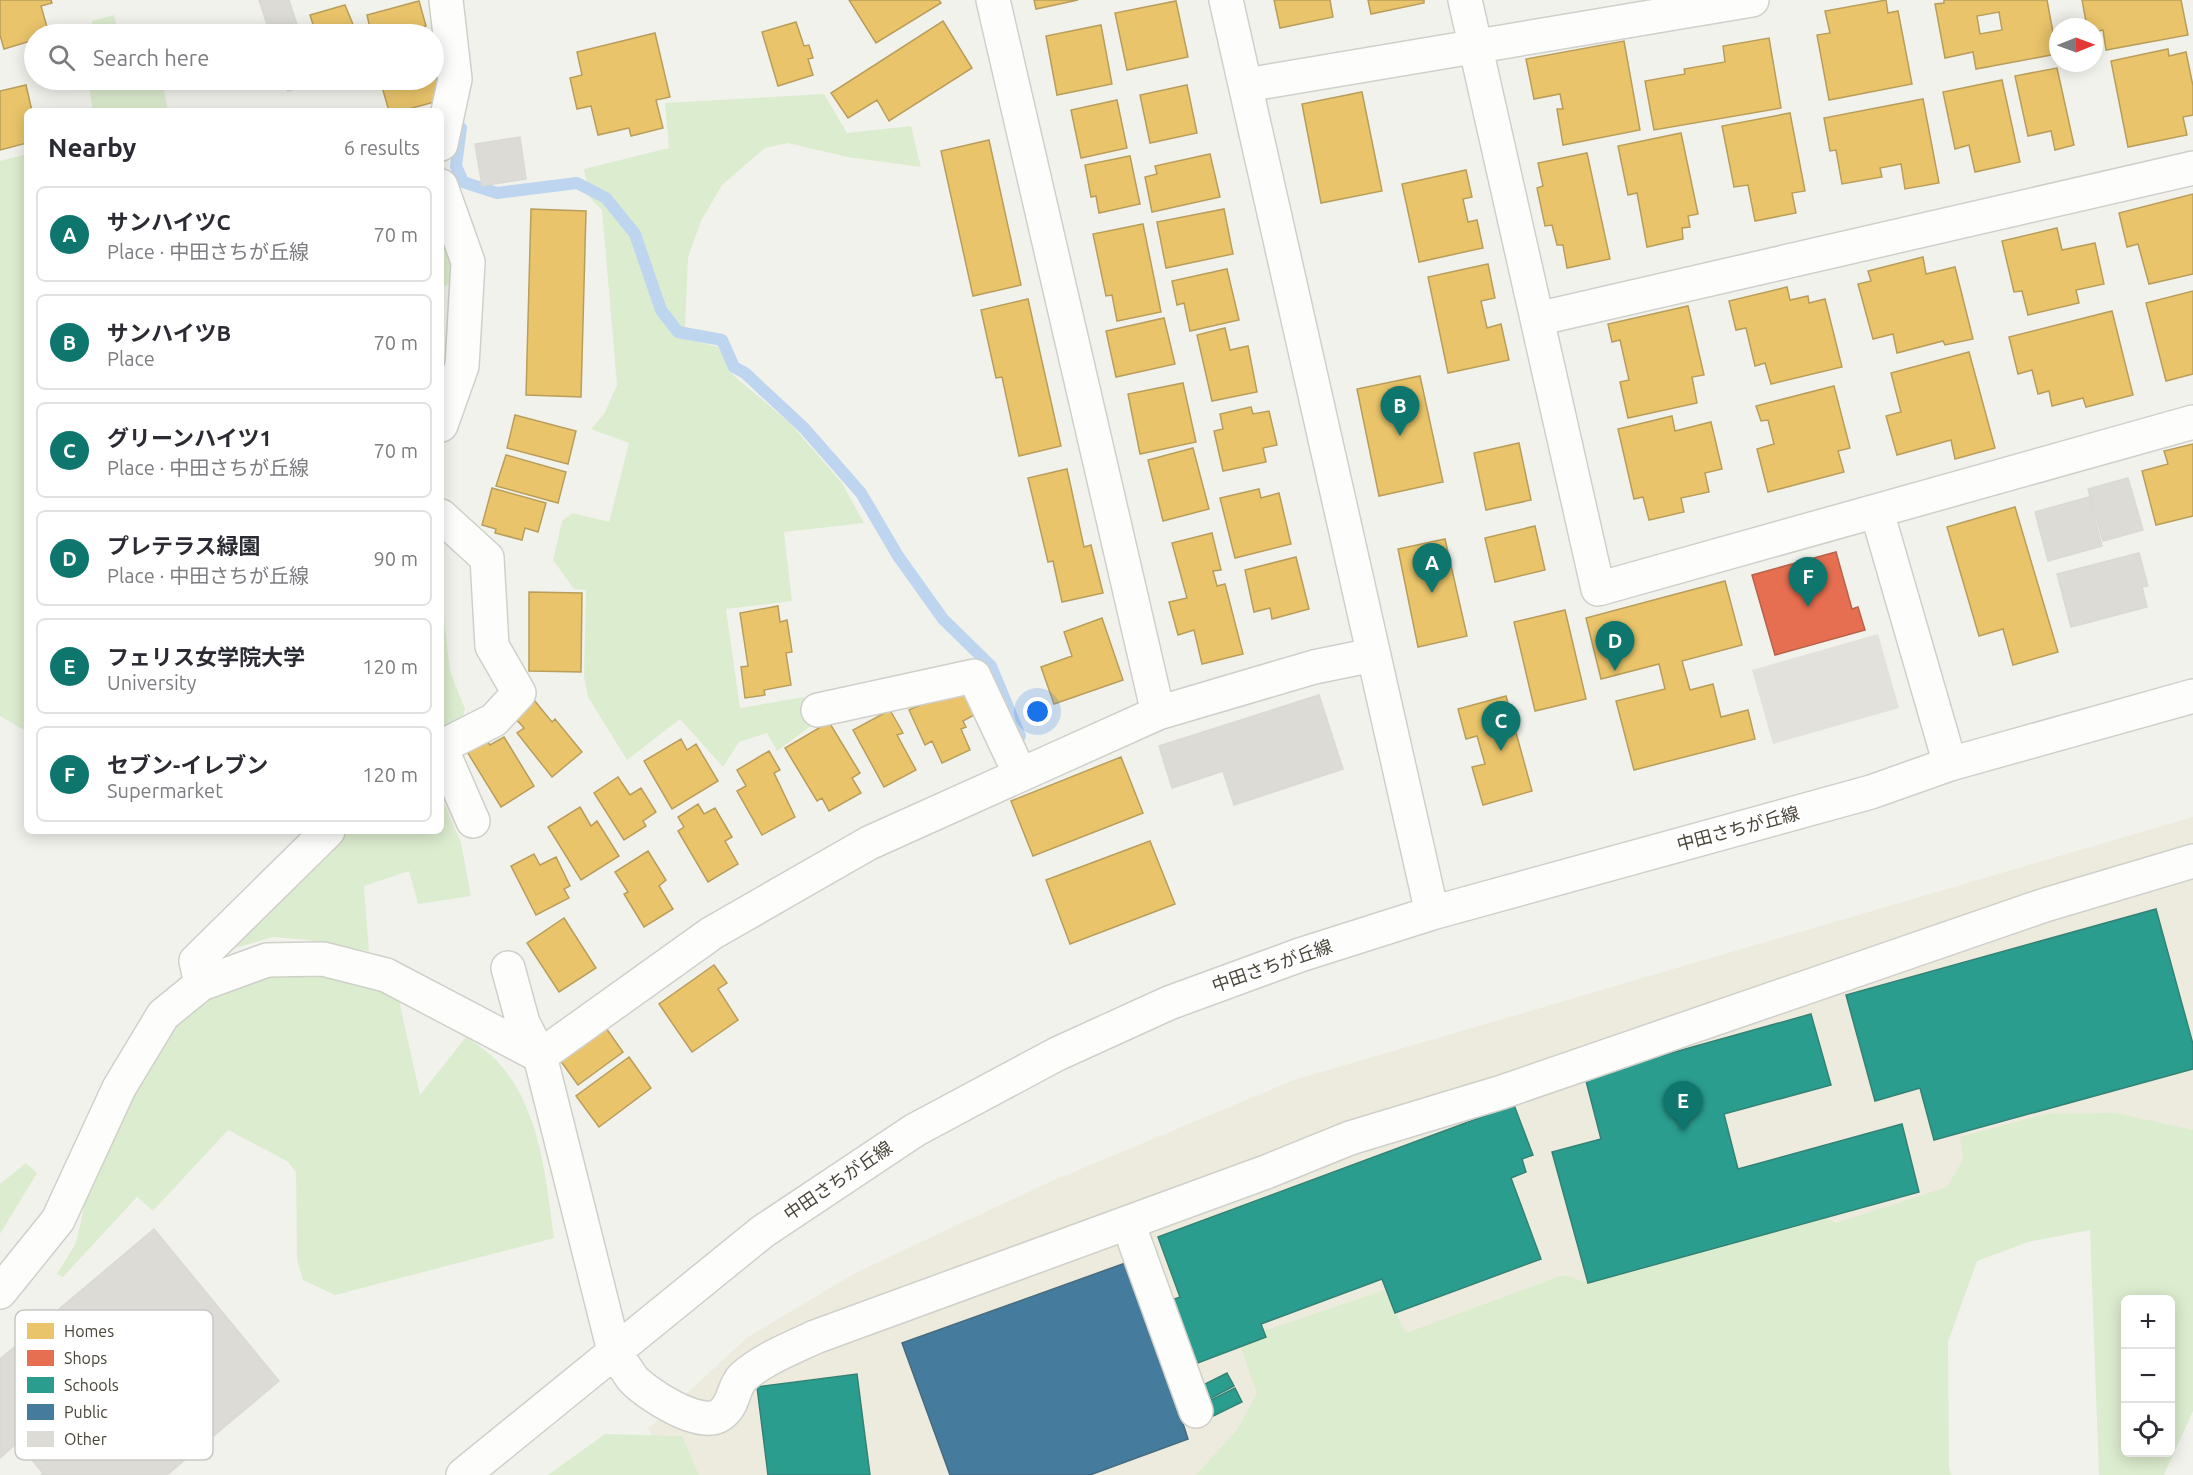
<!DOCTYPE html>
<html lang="en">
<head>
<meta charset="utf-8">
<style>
  :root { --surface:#fff; --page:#f2f2f3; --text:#2b2b33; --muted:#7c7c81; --line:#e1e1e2; --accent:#0f766e }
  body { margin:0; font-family:Ubuntu,"Noto Sans JP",sans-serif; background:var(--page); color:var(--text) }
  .controls { position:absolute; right:18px; bottom:18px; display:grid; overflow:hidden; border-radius:9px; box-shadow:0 3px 15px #0003 }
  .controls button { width:54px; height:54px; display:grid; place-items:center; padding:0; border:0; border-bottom:2px solid var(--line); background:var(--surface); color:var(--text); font:30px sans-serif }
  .compass { position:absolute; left:2049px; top:18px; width:54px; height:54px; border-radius:50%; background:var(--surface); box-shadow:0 3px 15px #0003; rotate:89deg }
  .you { position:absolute; left:1038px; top:712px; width:21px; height:21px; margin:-15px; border:4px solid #fff; border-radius:50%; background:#1a73e8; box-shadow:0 0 0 9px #1a73e833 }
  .badge { display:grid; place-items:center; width:39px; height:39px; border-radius:50%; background:var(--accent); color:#fff; font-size:20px; font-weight:700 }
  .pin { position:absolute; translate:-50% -50px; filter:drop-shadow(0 2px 3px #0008) }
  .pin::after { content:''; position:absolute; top:32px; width:21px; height:18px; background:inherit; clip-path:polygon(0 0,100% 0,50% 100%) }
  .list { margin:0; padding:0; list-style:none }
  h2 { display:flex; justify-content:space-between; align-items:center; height:78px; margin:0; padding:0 24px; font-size:26px }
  h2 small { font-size:20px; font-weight:400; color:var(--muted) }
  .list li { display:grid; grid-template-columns:39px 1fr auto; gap:18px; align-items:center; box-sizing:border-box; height:96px; margin:0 12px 12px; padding:0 12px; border:2px solid var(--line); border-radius:9px }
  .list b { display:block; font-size:22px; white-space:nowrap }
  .list p { margin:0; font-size:20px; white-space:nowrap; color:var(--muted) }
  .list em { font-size:20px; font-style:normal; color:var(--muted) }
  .icon { flex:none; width:33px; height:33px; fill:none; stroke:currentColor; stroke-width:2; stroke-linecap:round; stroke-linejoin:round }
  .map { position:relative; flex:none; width:2193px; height:1475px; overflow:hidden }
  .search { position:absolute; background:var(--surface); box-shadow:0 3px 15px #0003; left:24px; top:24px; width:420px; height:66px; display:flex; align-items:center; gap:15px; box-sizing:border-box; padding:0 21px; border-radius:33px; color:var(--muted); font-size:22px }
  .panel { position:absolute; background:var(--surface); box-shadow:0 3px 15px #0003; left:24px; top:108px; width:420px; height:726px; border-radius:9px }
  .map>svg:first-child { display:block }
  .education { fill:#edebdd }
  .green { fill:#dcecce; fill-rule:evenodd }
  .parking { fill:#e2e1dc }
  .homes { fill:#e9c46a; stroke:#b99e5b; stroke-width:1.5; fill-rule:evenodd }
  .shops { fill:#e76f51; stroke:#b8624a; stroke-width:1.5 }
  .schools { fill:#2a9d8f; stroke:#338375; stroke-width:1.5 }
  .public { fill:#457b9d; stroke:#466b7f; stroke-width:1.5 }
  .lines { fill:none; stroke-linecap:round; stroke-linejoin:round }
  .stream { stroke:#bed5ef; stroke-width:12 }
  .building { fill:#dcdbd5; stroke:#dad9d3; stroke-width:1.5; fill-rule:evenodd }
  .minor-casing { stroke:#d0d0cb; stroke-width:36 }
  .minor { stroke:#fdfdfc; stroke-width:33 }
  .labels { text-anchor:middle; stroke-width:6; stroke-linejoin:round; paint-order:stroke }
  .street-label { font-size:18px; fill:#494538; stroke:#fff }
  .key { fill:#fff; stroke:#c8c7c3; stroke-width:1.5 }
  .key-label { font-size:16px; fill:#494538 }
</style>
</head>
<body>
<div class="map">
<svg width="2193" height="1475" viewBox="0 0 2193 1475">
  <rect width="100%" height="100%" fill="#f2f2ed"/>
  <path class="education" d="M2193,817V1209L1987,1224L1505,1475H679L648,1429L748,1337L857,1272L1052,1181L1294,1080Z"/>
  <path class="green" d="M114,15L119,34H94L92,21Z
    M88,80H162L168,111H93Z
    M824,94L847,133L911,126L921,167L847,157L788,143L765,148L722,185L701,221L688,257L685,330L669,326L676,336L718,347L733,375L790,423L842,483L864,523L784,532L792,601L726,609L740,708L804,697L811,726L777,751L767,733L739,742L723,767L680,719L627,760L588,697L584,676L586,590L574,589L553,560L562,521L573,513L609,522L629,443L591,429L604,414L617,385L602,210L590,198L584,169L669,148L665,103Z
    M27,154V730L26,731L0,716V161Z
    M441,216L459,272L446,286H441Z
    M441,593L450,671L465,709L461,723L441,732Z
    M441,796L461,843L471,896L418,904L409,871L364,886L369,951L308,940L273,937L215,954L339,831H441Z
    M319,967L397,991L420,1095L466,1037C476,1044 487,1051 496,1060C540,1105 546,1179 554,1238L335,1295L303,1280L297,1260L296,1172L287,1161L228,1130L153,1211L137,1197L63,1277L57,1274L76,1243L88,1190L163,1034L214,987Z
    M2115,1113L2193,1130V1411L2164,1475H2099L2090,1230L2028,1242L1977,1261L1948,1342L1949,1469L1952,1475H1196L1237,1430L1257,1393L1238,1340L1384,1290L1406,1333L1563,1275L1585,1282L1820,1215L1836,1223L1947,1187L1963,1160L1960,1137L2046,1114ZM2126,1300H2170V1452H2126Z
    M26,1163L37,1173L0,1234V1184Z
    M605,1434L682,1436L699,1475H548Z"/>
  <path class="parking" d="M1878,634L1899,708L1773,744L1752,670Z"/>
  <path class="homes" d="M0,0H51L52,3L41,6L49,34H34V40L4,49L0,35Z
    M849,0H939L941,3L876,43Z
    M1034,0H1078L1036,9Z
    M1274,0H1330L1333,17L1280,28Z
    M1368,0H1424V3L1371,14Z
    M1886,0L1888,13L1898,11L1912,84L1829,100L1817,35L1830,33L1825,11Z
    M1944,0H2047L2057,54L1976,69L1973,52L1945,58L1935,4L1944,3ZM1999,12L2002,30L1980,34L1977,16Z
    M2082,0H2181L2188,35L2106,50L2103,30L2094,32V27H2087Z
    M419,1L426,26L401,34H366L371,33L367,15Z
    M1176,1L1188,57L1127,70L1115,13Z
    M345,5L357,34H316L310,15Z
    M943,21L972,68L889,121L877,100L848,118L831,93Z
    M796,22L804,46L809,45L813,58L808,59L813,75L778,86L762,32Z
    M1101,25L1112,84L1057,95L1046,36Z
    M655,33L670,97L656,100L663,128L631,136L629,128L598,135L591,106L577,109L570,78L582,75L577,52Z
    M1769,38L1781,108L1654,130L1645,81L1685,74L1684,69L1725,62L1723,46Z
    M1624,41L1640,130L1563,145L1557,109H1563L1560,94L1534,99L1526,59Z
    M2168,49L2169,56L2186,52L2193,86V115L2183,117L2187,135L2128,147L2111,61Z
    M2057,68L2074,145L2055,150L2051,131L2028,136L2015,76Z
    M434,69L442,100L401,111H389L380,80H434Z
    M2002,80L2020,162L1975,172L1969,145L1955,149L1943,92Z
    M26,85L32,111H27V143L0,150V91Z
    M1187,85L1197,133L1150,143L1140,95Z
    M1362,92L1382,191L1321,203L1302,104Z
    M1923,99L1939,183L1905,189L1901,164L1880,168L1882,177L1842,184L1836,150L1830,151L1824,118Z
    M1117,100L1127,148L1081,158L1071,110Z
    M1790,113L1805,191L1792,193L1796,213L1755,221L1748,185L1734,187L1722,126Z
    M1681,133L1698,214L1688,216L1690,227L1682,228L1683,239L1647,247L1637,193L1628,195L1618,146Z
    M989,140L1021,285L973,296L941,151Z
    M1587,153L1610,259L1567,268L1563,245H1557L1552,225L1545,226L1537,188L1543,186L1538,163Z
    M1210,154L1220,197L1152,212L1145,177L1157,174L1155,166Z
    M1130,156L1140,204L1099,213L1096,196L1091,197L1085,165Z
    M1466,170L1472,197L1463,199L1468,222L1477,220L1483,248L1419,262L1402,184Z
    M2193,194V274L2149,284L2138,244L2127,247L2119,213Z
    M531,209L586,211L581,397L526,395Z
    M1224,209L1233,254L1166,268L1157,222Z
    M1143,224L1161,312L1117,321L1112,295L1106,296L1093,234Z
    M2057,228L2062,250L2095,243L2104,284L2076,290L2079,303L2028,315L2022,291L2014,292L2002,241Z
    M1923,257L1926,274L1955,267L1973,339L1945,345L1943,341L1897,353L1893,334L1873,339L1858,284L1871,281L1868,271Z
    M1488,264L1495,298L1481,301L1487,328L1501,324L1509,360L1448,373L1428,277Z
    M1227,269L1239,320L1190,331L1184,303L1177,305L1172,281Z
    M1787,287L1790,300L1808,296L1809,303L1825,299L1842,367L1771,384L1765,363L1755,366L1746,328L1736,330L1729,301Z
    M2193,291V374L2166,381L2146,303Z
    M1028,299L1061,446L1019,456L1002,377L996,378L981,310Z
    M1688,306L1704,375L1692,377L1697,403L1628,418L1620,382L1629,380L1620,340L1612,342L1608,324Z
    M2112,311L2133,395L2086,407L2083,398L2052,406L2049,391L2038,394L2032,370L2018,374L2009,337Z
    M1164,318L1175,364L1116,377L1106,331Z
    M1225,328L1230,350L1248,346L1257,392L1212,401L1197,335Z
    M1969,352L1995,448L1955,459L1951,440L1897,455L1886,416L1901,412L1891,373Z
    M1420,376L1443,482L1379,496L1357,389Z
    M1183,383L1196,442L1140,454L1128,394Z
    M1834,386L1850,448L1838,451L1844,472L1768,492L1757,449L1774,444L1768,420L1761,421L1756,406Z
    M1251,407L1253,414L1269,411L1277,445L1263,448L1266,462L1223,471L1214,431L1223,429L1220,414Z
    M515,415L576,431L568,464L507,448Z
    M1672,416L1675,431L1711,422L1722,469L1705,473L1709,492L1681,498L1684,512L1649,520L1643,497L1634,499L1618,429Z
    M1519,443L1531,500L1486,510L1474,453Z
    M2193,444V516L2156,525L2142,471L2168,464L2164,451Z
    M1193,448L1209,509L1163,521L1148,460Z
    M506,455L566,472L558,503L496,486Z
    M1067,469L1084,547L1091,545L1103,593L1062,602L1053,561L1048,562L1028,478Z
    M492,488L546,503L538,532L525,528L522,540L495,533L496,529L482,525Z
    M1259,489L1261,498L1279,493L1291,544L1235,558L1220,498Z
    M2015,507L2058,652L2013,665L2003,629L1979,636L1947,527Z
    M1535,526L1545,570L1495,582L1485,538Z
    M1212,533L1221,570L1213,571L1217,586L1225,584L1243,654L1202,664L1194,630L1178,635L1169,602L1187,598L1172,543Z
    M1445,539L1467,636L1418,647L1398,549Z
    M1296,557L1309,609L1272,619L1270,608L1254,612L1245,570Z
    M1725,581L1742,645L1682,661L1690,690L1713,684L1721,717L1748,710L1755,739L1634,770L1616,701L1665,689L1659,664L1601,679L1586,618Z
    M529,592L582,593L581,672L529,671Z
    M778,606L780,622L787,620L792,652L786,653L791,685L764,690L765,695L745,698L741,667L748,666L740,613Z
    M1565,610L1586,699L1535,711L1514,622Z
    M1102,618L1123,680L1054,704L1041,667L1072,656L1064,632Z
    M962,687L974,715L963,721L966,727L961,729L970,750L942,763L932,741L925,745L909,710Z
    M1506,696L1532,791L1483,805L1472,767L1485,764L1477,736L1466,739L1458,709Z
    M534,700L552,722L555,719L582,752L552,777L517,733L524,728L514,717Z
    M890,710L903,733L897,735L916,770L884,787L853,730Z
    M829,722L860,773L852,778L861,793L829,811L822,798L817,801L785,748Z
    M504,737L534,786L501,807L466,750L485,738L490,745Z
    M681,739L687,750L696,744L718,781L672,809L644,761Z
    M769,751L780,770L774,773L795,817L762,835L737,791L746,786L737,770Z
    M1121,757L1143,813L1033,856L1011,801Z
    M618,777L630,795L641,788L656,812L643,821L646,826L624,840L594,793Z
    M698,804L704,814L715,808L732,837L725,841L738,864L708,882L678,831L684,827L678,817Z
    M580,807L591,826L597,821L619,856L581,880L548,827Z
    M1150,841L1175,904L1070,944L1046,880Z
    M648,851L666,880L659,886L673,909L644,927L624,894L628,892L615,872Z
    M534,854L540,865L556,857L570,886L564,889L569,898L536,915L511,866Z
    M564,918L596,968L559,992L527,943Z
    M714,965L727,983L718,989L738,1020L692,1052L659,1004Z
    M601,1021L623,1052L578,1085L560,1060Z
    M629,1057L651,1088L599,1127L576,1096Z"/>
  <path class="shops" d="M1836,552L1852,609L1858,607L1865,630L1775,655L1752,575Z"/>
  <path class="schools" d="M2156,909L2193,1044V1069L1934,1140L1920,1088L1875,1101L1846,995Z
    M1811,1014L1831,1085L1724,1114L1738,1169L1902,1124L1919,1192L1588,1283L1552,1152L1601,1139L1585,1077Z
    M1514,1105L1533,1155L1522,1159L1526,1172L1511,1178L1541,1259L1395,1313L1382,1279L1261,1324L1266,1337L1195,1364L1172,1300L1180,1297L1158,1237Z
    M1227,1373L1234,1386L1198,1405L1191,1391Z
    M857,1374L870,1475H768L757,1387Z
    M1235,1388L1242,1402L1205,1420L1199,1406Z"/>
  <path class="public" d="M1131,1261L1188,1439L1090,1475H950L902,1343Z"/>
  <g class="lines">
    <path class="stream" d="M461,128L456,166L463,182L497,193L577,183L606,198L635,234L661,310L678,332L722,340L734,367L745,373L804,428L861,493L898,556L943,619L991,666L1020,736"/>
  </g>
  <path class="building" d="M259,0H289L300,34H270Z
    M284,80H314L315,82L288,91Z
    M520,137L526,179L482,186L475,144Z
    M2128,478L2143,530L2103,541L2088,489Z
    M2089,497L2102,546L2048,561L2035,512Z
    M2139,553L2148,586L2142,587L2147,607L2071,627L2057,574Z
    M1319,695L1343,769L1234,805L1223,771L1172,788L1159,746Z
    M154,1229L279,1381L167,1475H41L43,1473L17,1443L0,1458V1359ZM125,1352L153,1385L94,1435L66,1402Z"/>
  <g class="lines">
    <defs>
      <path id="minor" d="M993,0L1158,713
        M1226,0L1432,913
        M1465,0L1598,589L2193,422
        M1246,85L1752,0
        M441,144L455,79L446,0
        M441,186L468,262L462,366L441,425
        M1537,319L2193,168
        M1877,512L1950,764
        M441,516L487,558L492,646L519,693L494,720L441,747
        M818,710L974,676L1020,774
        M441,748L473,821
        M508,968L523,1023L540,1056L614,1351C620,1360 626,1369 632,1378C645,1393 700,1429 720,1415C735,1405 732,1388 743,1377C763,1359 792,1348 815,1337L1266,1172L1350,1138L1502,1092L2045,905L2193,861
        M201,984L196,961L328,831
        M540,1056L712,933L869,843L1158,713L1314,667L1373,655
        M1128,1223L1196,1411
        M0,1292L58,1220L119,1088L163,1015L201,984L267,960L323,959L386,975L540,1056
        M463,1475L762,1232L915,1130L1057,1054L1169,1003L1300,955L1432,913L1871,792L1950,764L2193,696"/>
    </defs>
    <use href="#minor" class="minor-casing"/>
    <use href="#minor" class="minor"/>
  </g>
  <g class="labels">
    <g class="street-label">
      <text transform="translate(1738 829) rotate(-15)" y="6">中田さちが丘線</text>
      <text transform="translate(1272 966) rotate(-19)" y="6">中田さちが丘線</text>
      <text transform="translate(838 1181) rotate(-34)" y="6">中田さちが丘線</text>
    </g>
  </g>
  <rect x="15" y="1310" width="198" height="150" rx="9" class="key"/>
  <rect x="27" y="1323" width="27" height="16" fill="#e9c46a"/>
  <rect x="27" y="1350" width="27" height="16" fill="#e76f51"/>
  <rect x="27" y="1377" width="27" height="16" fill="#2a9d8f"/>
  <rect x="27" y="1404" width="27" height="16" fill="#457b9d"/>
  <rect x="27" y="1431" width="27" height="16" fill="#dcdbd5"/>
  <g class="key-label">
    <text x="64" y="1337">Homes</text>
    <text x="64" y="1364">Shops</text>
    <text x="64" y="1391">Schools</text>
    <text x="64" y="1418">Public</text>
    <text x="64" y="1445">Other</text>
  </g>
</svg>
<div class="controls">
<button>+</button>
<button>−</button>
<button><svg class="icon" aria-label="locate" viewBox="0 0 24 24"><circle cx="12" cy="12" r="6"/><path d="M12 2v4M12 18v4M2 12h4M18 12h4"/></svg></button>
</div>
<svg class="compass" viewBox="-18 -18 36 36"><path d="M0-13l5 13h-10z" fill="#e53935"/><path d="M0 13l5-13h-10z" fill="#7c7c81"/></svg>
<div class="you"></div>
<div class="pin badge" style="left:1432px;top:593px">A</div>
<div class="pin badge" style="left:1400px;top:436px">B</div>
<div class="pin badge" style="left:1501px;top:751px">C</div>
<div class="pin badge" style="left:1615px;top:671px">D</div>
<div class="pin badge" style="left:1683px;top:1131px">E</div>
<div class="pin badge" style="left:1808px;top:607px">F</div>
<div class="search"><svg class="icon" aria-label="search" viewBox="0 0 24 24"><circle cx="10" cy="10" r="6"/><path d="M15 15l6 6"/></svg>Search here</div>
<section class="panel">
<h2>Nearby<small>6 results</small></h2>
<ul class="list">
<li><span class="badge">A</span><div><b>サンハイツC</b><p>Place · 中田さちが丘線</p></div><em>70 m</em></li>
<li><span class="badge">B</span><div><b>サンハイツB</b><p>Place</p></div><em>70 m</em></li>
<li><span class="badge">C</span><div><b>グリーンハイツ1</b><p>Place · 中田さちが丘線</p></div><em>70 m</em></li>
<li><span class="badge">D</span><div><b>プレテラス緑園</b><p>Place · 中田さちが丘線</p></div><em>90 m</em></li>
<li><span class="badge">E</span><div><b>フェリス女学院大学</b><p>University</p></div><em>120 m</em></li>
<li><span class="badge">F</span><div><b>セブン-イレブン</b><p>Supermarket</p></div><em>120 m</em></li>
</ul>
</section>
</div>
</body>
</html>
